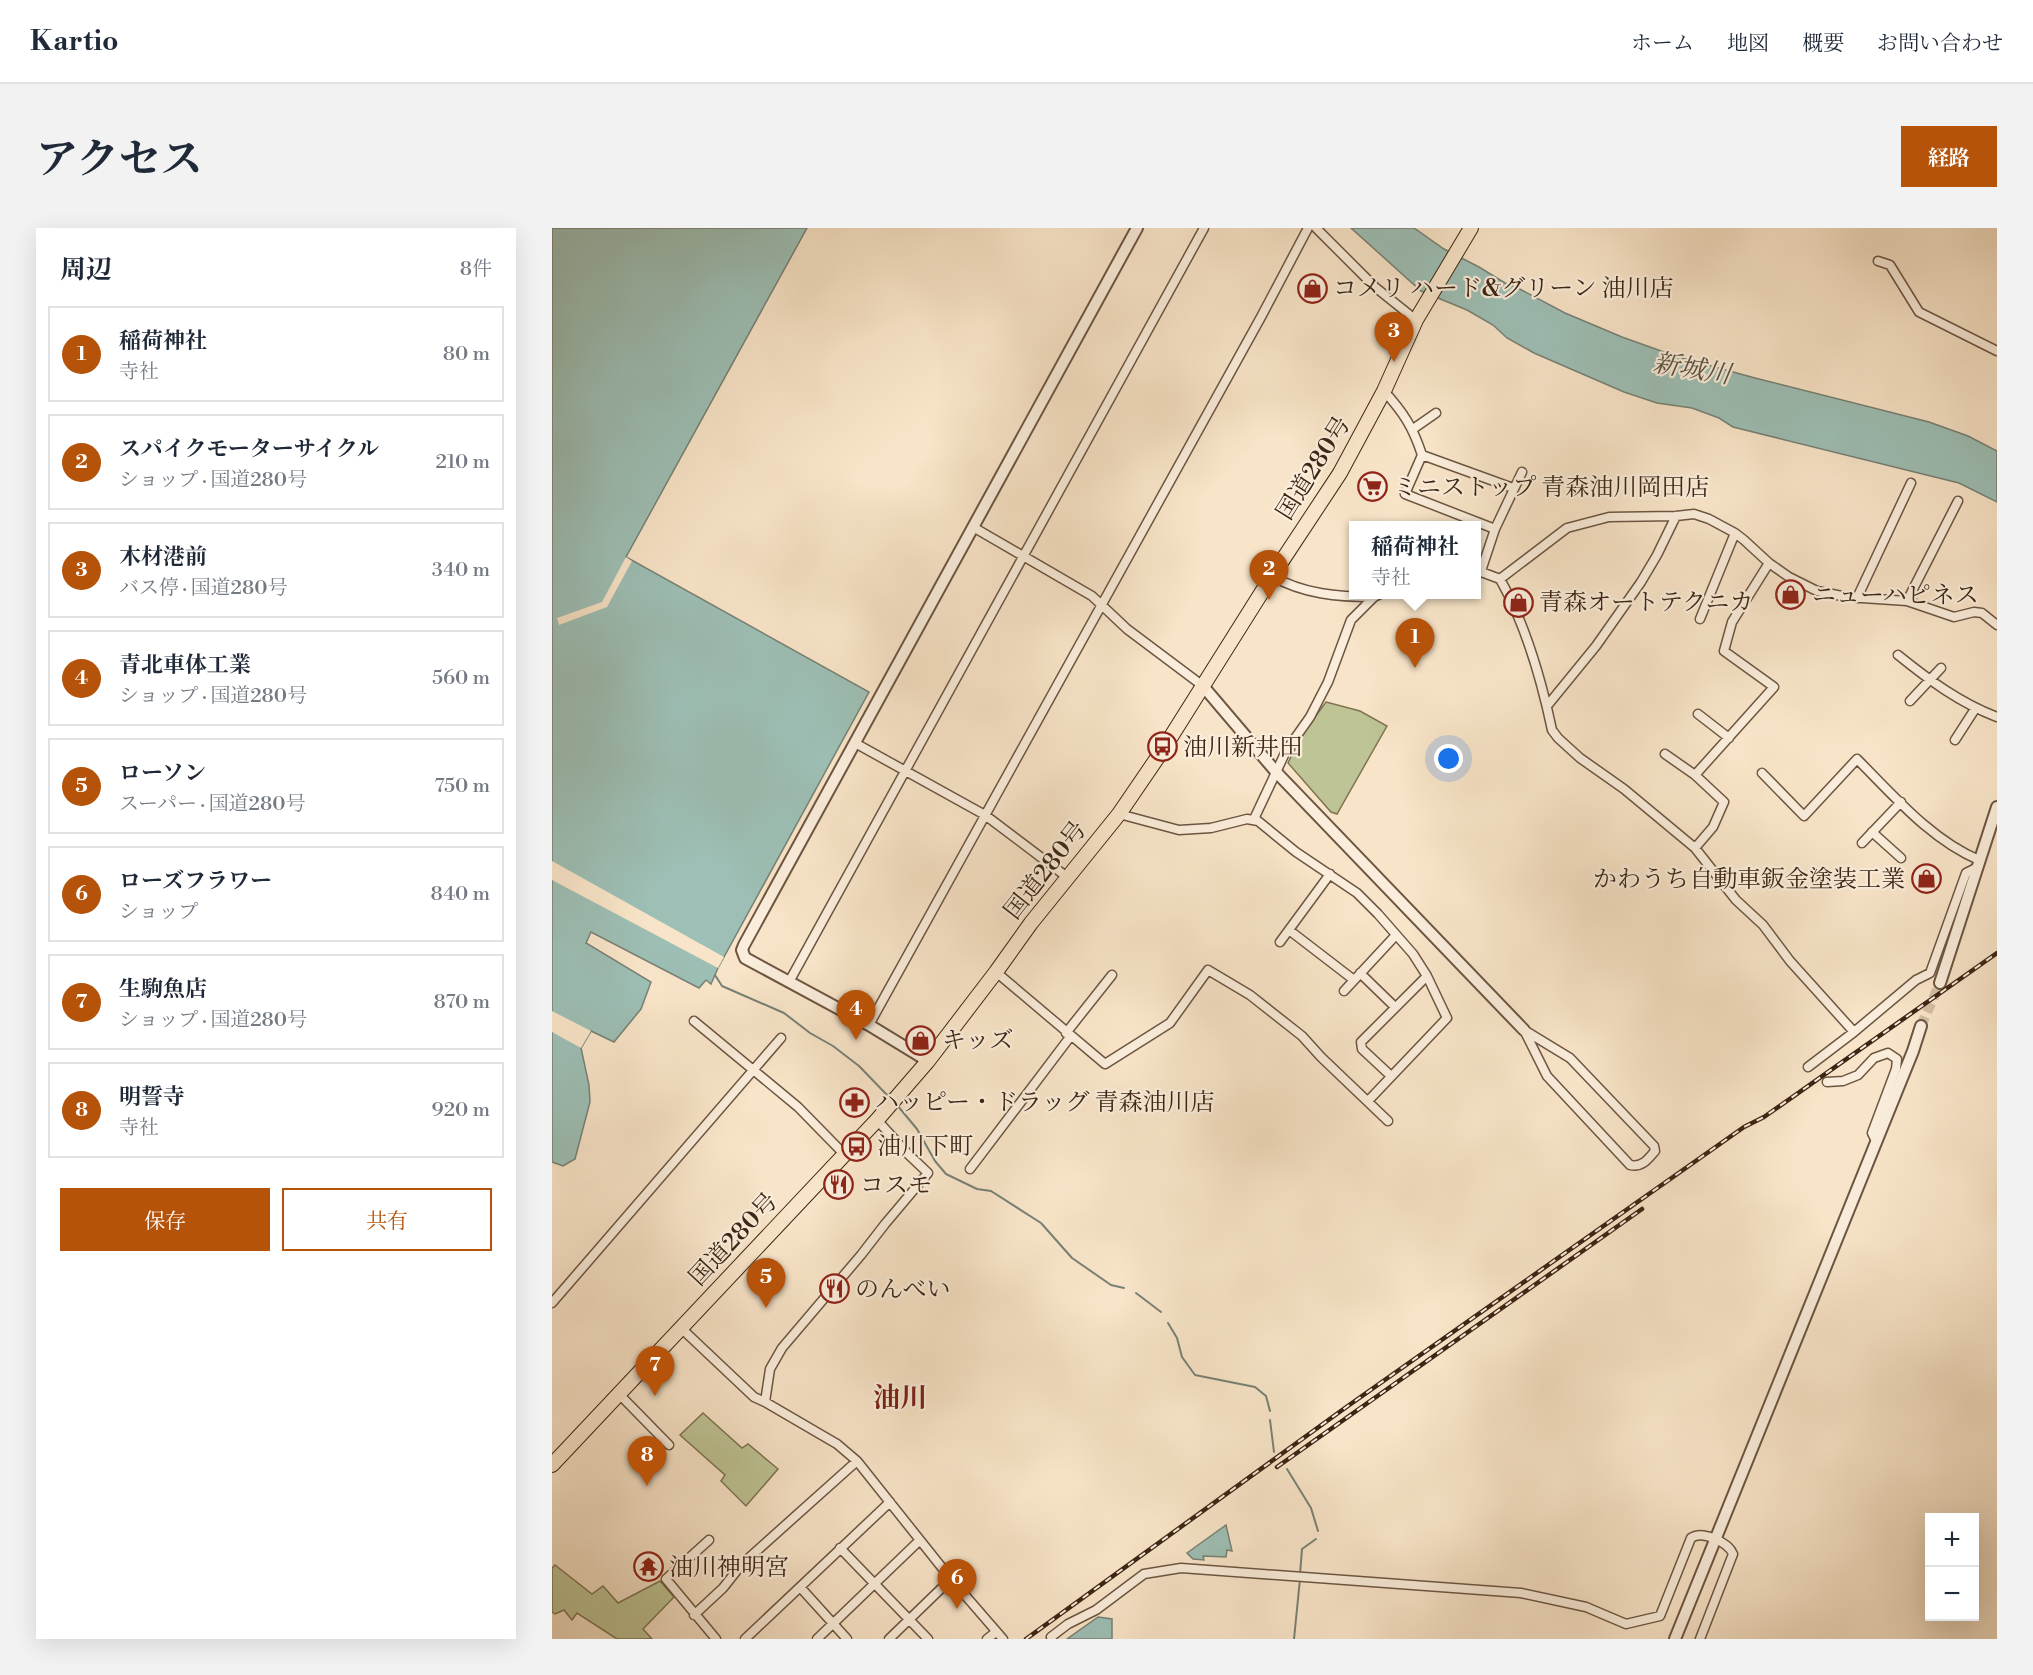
<!DOCTYPE html>
<html lang="ja">
<head>
<meta charset="utf-8">
<style>
  :root { --surface:#fff; --page:#f2f2f3; --text:#1f2937; --muted:#747a83; --line:#e0e1e3; --accent:#b45309 }
  body { margin:0; font-family:"Libre Bodoni","Noto Serif JP",serif; background:var(--page); color:var(--text) }
  .controls { position:absolute; right:18px; bottom:18px; display:grid; overflow:hidden; border-radius:0px; box-shadow:0 6px 24px #0002 }
  .controls button { width:54px; height:54px; display:grid; place-items:center; padding:0; border:0; border-bottom:2px solid var(--line); background:var(--surface); color:var(--text); font:30px sans-serif }
  .you { position:absolute; left:897px; top:531px; width:21px; height:21px; margin:-15px; border:4px solid #fff; border-radius:50%; background:#1a73e8; box-shadow:0 0 0 9px #1a73e833 }
  .badge { display:grid; place-items:center; width:39px; height:39px; border-radius:50%; background:var(--accent); color:#fff; font-size:20px; font-weight:700 }
  .pin { position:absolute; translate:-50% -50px; filter:drop-shadow(0 2px 3px #0008) }
  .pin::after { content:''; position:absolute; top:32px; width:21px; height:18px; background:inherit; clip-path:polygon(0 0,100% 0,50% 100%) }
  .popup { position:absolute; left:797px; top:293px; width:132px; height:78px; box-sizing:border-box; display:grid; place-content:center; border-radius:0px; background:var(--surface); filter:drop-shadow(0 2px 4px #0005); font-size:20px; white-space:nowrap; color:var(--muted) }
  .popup b { font-size:22px; color:var(--text) }
  .popup::after { content:''; position:absolute; left:50%; top:100%; margin-left:-12px; border:12px solid transparent; border-top-color:var(--surface) }
  .list { margin:0; padding:0; list-style:none }
  h2 { display:flex; justify-content:space-between; align-items:center; height:78px; margin:0; padding:0 24px; font-size:26px }
  h2 small { font-size:20px; font-weight:400; color:var(--muted) }
  .list li { display:grid; grid-template-columns:39px 1fr auto; gap:18px; align-items:center; box-sizing:border-box; height:96px; margin:0 12px 12px; padding:0 12px; border:2px solid var(--line); border-radius:0px }
  .list b { display:block; font-size:22px; white-space:nowrap }
  .list p { margin:0; font-size:20px; white-space:nowrap; color:var(--muted) }
  .list em { font-size:20px; font-style:normal; color:var(--muted) }
  .actions { display:flex; gap:12px; padding:18px 24px }
  .actions a { flex:1; padding:14px 0; border:2px solid var(--accent); border-radius:0px; text-align:center; font-size:21px; color:var(--accent) }
  .actions .main { background:var(--accent); color:#fff }
  .map { position:relative; flex:none; width:1445px; height:1411px; overflow:hidden; border-radius:0px }
  header { display:flex; align-items:center; gap:36px; box-sizing:border-box; height:84px; padding:0 30px; background:var(--surface); border-bottom:2px solid var(--line) }
  header strong { font-size:28px }
  nav { display:flex; gap:33px; margin-inline-start:auto; font-size:21px }
  .intro { display:flex; align-items:center; justify-content:space-between; box-sizing:border-box; height:144px; padding:0 36px }
  h1 { margin:0; font-size:42px }
  .button { padding:15px 27px; border-radius:0px; background:var(--accent); color:#fff; font-size:21px; font-weight:700 }
  main { display:flex; gap:36px; padding:0 36px }
  aside { flex:1; background:var(--surface); border-radius:0px; box-shadow:0 6px 24px #0002 }
  .map>svg:first-child { display:block }
  .green { fill:#bec495; stroke:#7e7454; stroke-width:1.5 }
  .water { fill:#9dbfb5; stroke:#778175; stroke-width:1.5 }
  .pier { fill:#f8e4c8 }
  .lines { fill:none; stroke-linecap:round; stroke-linejoin:round }
  .stream { stroke:#778175; stroke-width:2 }
  .tertiary-tunnel { stroke:#d3bea4; stroke-width:10; stroke-dasharray:10 5; stroke-linecap:butt }
  .minor-casing { stroke:#6c5541; stroke-width:11 }
  .tertiary-casing { stroke:#6c5541; stroke-width:14 }
  .trunk-casing { stroke:#3d2514; stroke-width:16 }
  .minor { stroke:#faeddb; stroke-width:8 }
  .tertiary { stroke:#faeddb; stroke-width:10 }
  .trunk { stroke:#f8e4c8; stroke-width:14 }
  .rail-casing { stroke:#3d2514; stroke-width:4.5 }
  .rail { stroke:#faeddb; stroke-width:2; stroke-dasharray:7; stroke-linecap:butt }
  .labels { text-anchor:middle; stroke-width:4.5; stroke-linejoin:round; paint-order:stroke }
  .poi-label { font-size:24px; fill:#3d2514; stroke:#faeddb; text-anchor:start }
  .street-label { font-size:24px; fill:#3d2514; stroke:#faeddb }
  .water-label { font-size:26px; font-style:italic; fill:#5a5344; stroke:#faeddb }
  .quarter-label { font-size:27px; font-weight:bold; fill:#7a1f14; stroke:#faeddb }
</style>
</head>
<body>
<header>
<strong>Kartio</strong>
<nav><a>ホーム</a><a>地図</a><a>概要</a><a>お問い合わせ</a></nav>
</header>
<div class="intro"><h1>アクセス</h1><a class="button">経路</a></div>
<main>
<aside>
<h2>周辺<small>8件</small></h2>
<ul class="list">
<li><span class="badge">1</span><div><b>稲荷神社</b><p>寺社</p></div><em>80 m</em></li>
<li><span class="badge">2</span><div><b>スパイクモーターサイクル</b><p>ショップ · 国道280号</p></div><em>210 m</em></li>
<li><span class="badge">3</span><div><b>木材港前</b><p>バス停 · 国道280号</p></div><em>340 m</em></li>
<li><span class="badge">4</span><div><b>青北車体工業</b><p>ショップ · 国道280号</p></div><em>560 m</em></li>
<li><span class="badge">5</span><div><b>ローソン</b><p>スーパー · 国道280号</p></div><em>750 m</em></li>
<li><span class="badge">6</span><div><b>ローズフラワー</b><p>ショップ</p></div><em>840 m</em></li>
<li><span class="badge">7</span><div><b>生駒魚店</b><p>ショップ · 国道280号</p></div><em>870 m</em></li>
<li><span class="badge">8</span><div><b>明誓寺</b><p>寺社</p></div><em>920 m</em></li>
</ul>
<div class="actions"><a class="main">保存</a><a>共有</a></div>
</aside>
<div class="map">
<svg width="1445" height="1411" viewBox="0 0 1445 1411">
  <rect width="100%" height="100%" fill="#f8e4c8"/>
  <filter id="stains"><feTurbulence type="fractalNoise" baseFrequency=".00333" numOctaves="4"/><feColorMatrix values="0 0 0 0 .2 0 0 0 0 .09 0 0 0 0 .02 0 0 0 .5 -.17"/></filter>
  <radialGradient id="worn" r=".72"><stop offset=".6" stop-color="#630" stop-opacity="0"/><stop offset="1" stop-color="#630" stop-opacity=".3"/></radialGradient>
  <path class="green" d="M774,474L808,483L835,498L785,586L779,584L736,535L749,508Z
    M151,1185L190,1220L196,1216L226,1241L194,1278L169,1253L173,1247L128,1207Z
    M3,1337L40,1366L51,1358L66,1375L108,1353L122,1369L91,1401L100,1411H65L25,1385L20,1392L12,1382L3,1386L0,1384V1340Z"/>
  <path class="water" d="M0,0H255L74,329L317,464L166,740L159,756L154,752L147,760L39,704L34,715L99,754L89,781L62,814L39,803L29,820L37,857L38,874L23,931L11,938L0,934Z
    M799,0H862L892,21L927,39L953,55L964,59L1013,85L1070,109L1123,128L1203,150L1377,194L1416,208L1445,223V274L1407,255L1181,199L1167,190L1140,180L1105,175L1072,164L982,125L955,110L941,97L915,82L869,63Z
    M674,1297L680,1323L675,1322L674,1329L651,1328L652,1332L641,1331L635,1325Z
    M546,1389L560,1391V1411H515Z"/>
  <path class="pier" d="M74,329L80,333L55,379L7,397L5,390L50,374Z
    M0,633L172,729L166,740L0,652Z
    M0,783L39,803L29,820L0,804Z"/>
  <g class="lines">
    <path class="stream" d="M163,747L170,758L232,785L258,805L281,818L307,838L337,869
      M345,877L365,901L383,933L394,946L425,961L439,963L489,995L520,1030L559,1057L572,1060
      M584,1065L609,1084
      M616,1095L625,1110L630,1129L643,1147L703,1159L714,1168L718,1183
      M718,1192L722,1224
      M735,1241L759,1280L766,1303
      M748,1346L750,1321L764,1311
      M742,1411L748,1351"/>
    <path class="tertiary-tunnel" d="M1369,798L1388,755"/>
    <defs>
      <path id="minor" d="M764,0L823,59L864,92
        M1326,33L1338,37L1367,84L1445,123
        M832,163C851,184 861,199 870,227L853,266L943,301L929,343
        M861,201L884,185
        M870,227L961,260
        M421,299L540,368L575,401L651,458
        M943,301L970,244
        M924,342L948,351C974,397 989,450 1000,502L1006,510L1028,530L1072,561L1143,620L1184,672L1211,697L1238,733L1302,804
        M720,348C751,366 786,369 822,369
        M948,351L1015,300L1057,289L1124,288L1142,286L1157,291L1183,305L1192,312L1217,335L1237,349L1265,363L1295,369L1355,373L1402,389L1422,384L1430,385L1445,397
        M1305,370L1359,255
        M1355,373L1406,273
        M1148,391L1183,305
        M1346,427C1377,452 1408,475 1445,489
        M1358,473L1389,440
        M995,478L1044,418L1089,354L1105,327L1124,288
        M1146,486L1177,510
        M1403,512L1423,481
        M303,515L433,587L515,649
        M1113,526L1143,547L1172,574L1161,599L1143,620
        M1210,545L1252,588L1305,531C1341,567 1379,612 1427,632
        M1143,547L1222,459L1172,423L1180,394L1217,335
        M567,586L627,602L659,600L695,591L706,593L744,624L805,665L826,686L861,726L875,748L895,790L816,873
        M702,591L734,523L758,489L776,454L799,392L822,369L828,366
        M1320,604L1349,630
        M1310,615L1349,574
        M737,702L802,752
        M728,714L778,646
        M444,744L553,836L618,795L656,742L698,767L750,808L769,829L836,893
        M808,745L843,779
        M237,754L652,0
        M792,763L844,707
        M142,793L246,879L292,926
        M317,797L709,89L756,0
        M972,802L1018,830L1102,918L1103,923C1096,931 1090,940 1078,937L995,848Z
        M514,805L560,747
        M1256,839L1302,804L1364,752L1378,745L1414,645L1424,640
        M839,848L810,821L809,814L875,748
        M1275,854L1291,853L1306,847L1322,830L1336,825L1345,831L1344,841L1320,905L1324,913
        M418,941L518,809
        M0,1075L229,810
        M129,1100L202,1169L213,1174L285,1216L305,1233L399,1351L451,1411
        M67,1166L117,1217
        M213,1174L218,1141L230,1120L309,1027L333,996L376,945L356,926L325,892
        M157,1312L114,1351L164,1411
        M288,1320L376,1411
        M248,1359L295,1411
        M142,1387L171,1360L190,1336L305,1233
        M193,1411L338,1274
        M265,1411L368,1312
        M337,1411L399,1351
        M435,1411L444,1404
        M500,1411L499,1409L516,1396L544,1382L592,1346L629,1340L969,1365L1034,1379L1074,1396L1108,1388L1139,1310C1150,1302 1176,1314 1181,1326L1148,1411"/>
      <path id="tertiary" d="M651,458L725,545L972,802
        M1388,755L1445,579
        M376,833L317,797L193,730L190,722L192,717L585,0
        M1123,1411L1361,823L1369,798"/>
      <path id="trunk" d="M0,1237L325,892L376,833L444,744L479,695L567,586L610,523L720,348L788,245L832,163L864,92L919,0"/>
    </defs>
    <use href="#minor" class="minor-casing"/>
    <use href="#tertiary" class="tertiary-casing"/>
    <use href="#trunk" class="trunk-casing"/>
    <use href="#minor" class="minor"/>
    <use href="#tertiary" class="tertiary"/>
    <use href="#trunk" class="trunk"/>
    <defs>
      <path id="rail" d="M725,1239L1090,981
        M474,1411L793,1180L1192,899L1212,889L1445,725"/>
    </defs>
    <use href="#rail" class="rail-casing"/>
    <use href="#rail" class="rail"/>
  </g>
  <defs>
    <symbol id="shop-ring" viewBox="-11 -11 22 22"><circle r="9.5" fill="#faeddb" stroke="#8f2418" stroke-width="1.5"/><path d="M-5-2.5h2.3a2.7 3.5 0 0 1 5.4 0H5L5.5 6h-11ZM-1.5-2.5h3a1.5 2.3 0 0 0-3 0Z" fill="#8f2418"/></symbol>
    <symbol id="supermarket-ring" viewBox="-11 -11 22 22"><circle r="9.5" fill="#faeddb" stroke="#8f2418" stroke-width="1.5"/><path d="M-6-5.5h2.5l.6 2H6L4.5 2H-2.5L-4.4-4H-6ZM-1.5 3.2a1.3 1.3 0 1 0 .1 0ZM3 3.2a1.3 1.3 0 1 0 .1 0Z" fill="#8f2418"/></symbol>
    <symbol id="bus-ring" viewBox="-11 -11 22 22"><circle r="9.5" fill="#faeddb" stroke="#8f2418" stroke-width="1.5"/><path d="M-5-6H5V4H4V6H2V4H-2V6H-4V4H-5ZM-3.5-4V0h7V-4ZM-3.5 1.2v1.5H-2V1.2ZM2 1.2v1.5H3.5V1.2Z" fill="#8f2418"/></symbol>
    <symbol id="pharmacy-ring" viewBox="-11 -11 22 22"><circle r="9.5" fill="#faeddb" stroke="#8f2418" stroke-width="1.5"/><path d="M-2-6h4v4h4v4h-4v4h-4v-4h-4v-4h4Z" fill="#8f2418"/></symbol>
    <symbol id="restaurant-ring" viewBox="-11 -11 22 22"><circle r="9.5" fill="#faeddb" stroke="#8f2418" stroke-width="1.5"/><path d="M-5-6h1v4h1v-4h1v4h1v-4h1v5L-1.5 .5V6h-2V.5L-5-1ZM5-6V6H3V1.5H1.5Q1.5-4 5-6Z" fill="#8f2418"/></symbol>
    <symbol id="temple-ring" viewBox="-11 -11 22 22"><circle r="9.5" fill="#faeddb" stroke="#8f2418" stroke-width="1.5"/><path d="M0-6L5-2H3V0L6.5 2.5H4V6H1.5V3h-3V6H-4V2.5H-6.5L-3 0V-2H-5Z" fill="#8f2418"/></symbol>
  </defs>
  <g fill-rule="evenodd">
    <use href="#shop-ring" x="744" y="44" width="33" height="33"/>
    <use href="#supermarket-ring" x="804" y="242" width="33" height="33"/>
    <use href="#shop-ring" x="1222" y="350" width="33" height="33"/>
    <use href="#shop-ring" x="950" y="358" width="33" height="33"/>
    <use href="#bus-ring" x="594" y="502" width="33" height="33"/>
    <use href="#shop-ring" x="1358" y="634" width="33" height="33"/>
    <use href="#shop-ring" x="352" y="796" width="33" height="33"/>
    <use href="#pharmacy-ring" x="286" y="858" width="33" height="33"/>
    <use href="#bus-ring" x="288" y="902" width="33" height="33"/>
    <use href="#restaurant-ring" x="270" y="940" width="33" height="33"/>
    <use href="#restaurant-ring" x="266" y="1044" width="33" height="33"/>
    <use href="#temple-ring" x="80" y="1322" width="33" height="33"/>
  </g>
  <g class="labels">
    <g class="poi-label">
      <text x="781" y="68">コメリ ハード&amp;グリーン 油川店</text>
      <text x="841" y="267">ミニストップ 青森油川岡田店</text>
      <text x="1260" y="375">ニューハピネス</text>
      <text x="987" y="382">青森オートテクニカ</text>
      <text x="631" y="527">油川新井田</text>
      <text x="1353" y="659" text-anchor="end">かわうち自動車鈑金塗装工業</text>
      <text x="390" y="820">キッズ</text>
      <text x="323" y="882">ハッピー・ドラッグ 青森油川店</text>
      <text x="325" y="926">油川下町</text>
      <text x="308" y="965">コスモ</text>
      <text x="303" y="1069">のんべい</text>
      <text x="117" y="1347">油川神明宮</text>
    </g>
    <g class="street-label">
      <text transform="translate(761 240) rotate(-58)" y="8">国道280号</text>
      <text transform="translate(493 642) rotate(-52)" y="8">国道280号</text>
      <text transform="translate(181 1011) rotate(-47)" y="8">国道280号</text>
    </g>
    <g class="water-label">
      <text transform="translate(1140 140) rotate(9)" y="9">新城川</text>
    </g>
    <g class="quarter-label">
      <text x="348" y="1179">油川</text>
    </g>
  </g>
  <rect width="100%" height="100%" filter="url(#stains)"/>
  <rect width="100%" height="100%" fill="url(#worn)"/>
</svg>
<div class="controls">
<button>+</button>
<button>−</button>
</div>
<div class="you"></div>
<div class="pin badge" style="left:863px;top:440px">1</div>
<div class="popup"><b>稲荷神社</b>寺社</div>
<div class="pin badge" style="left:717px;top:372px">2</div>
<div class="pin badge" style="left:842px;top:134px">3</div>
<div class="pin badge" style="left:304px;top:812px">4</div>
<div class="pin badge" style="left:214px;top:1080px">5</div>
<div class="pin badge" style="left:405px;top:1381px">6</div>
<div class="pin badge" style="left:103px;top:1168px">7</div>
<div class="pin badge" style="left:95px;top:1258px">8</div>
</div>
</main>
</body>
</html>
